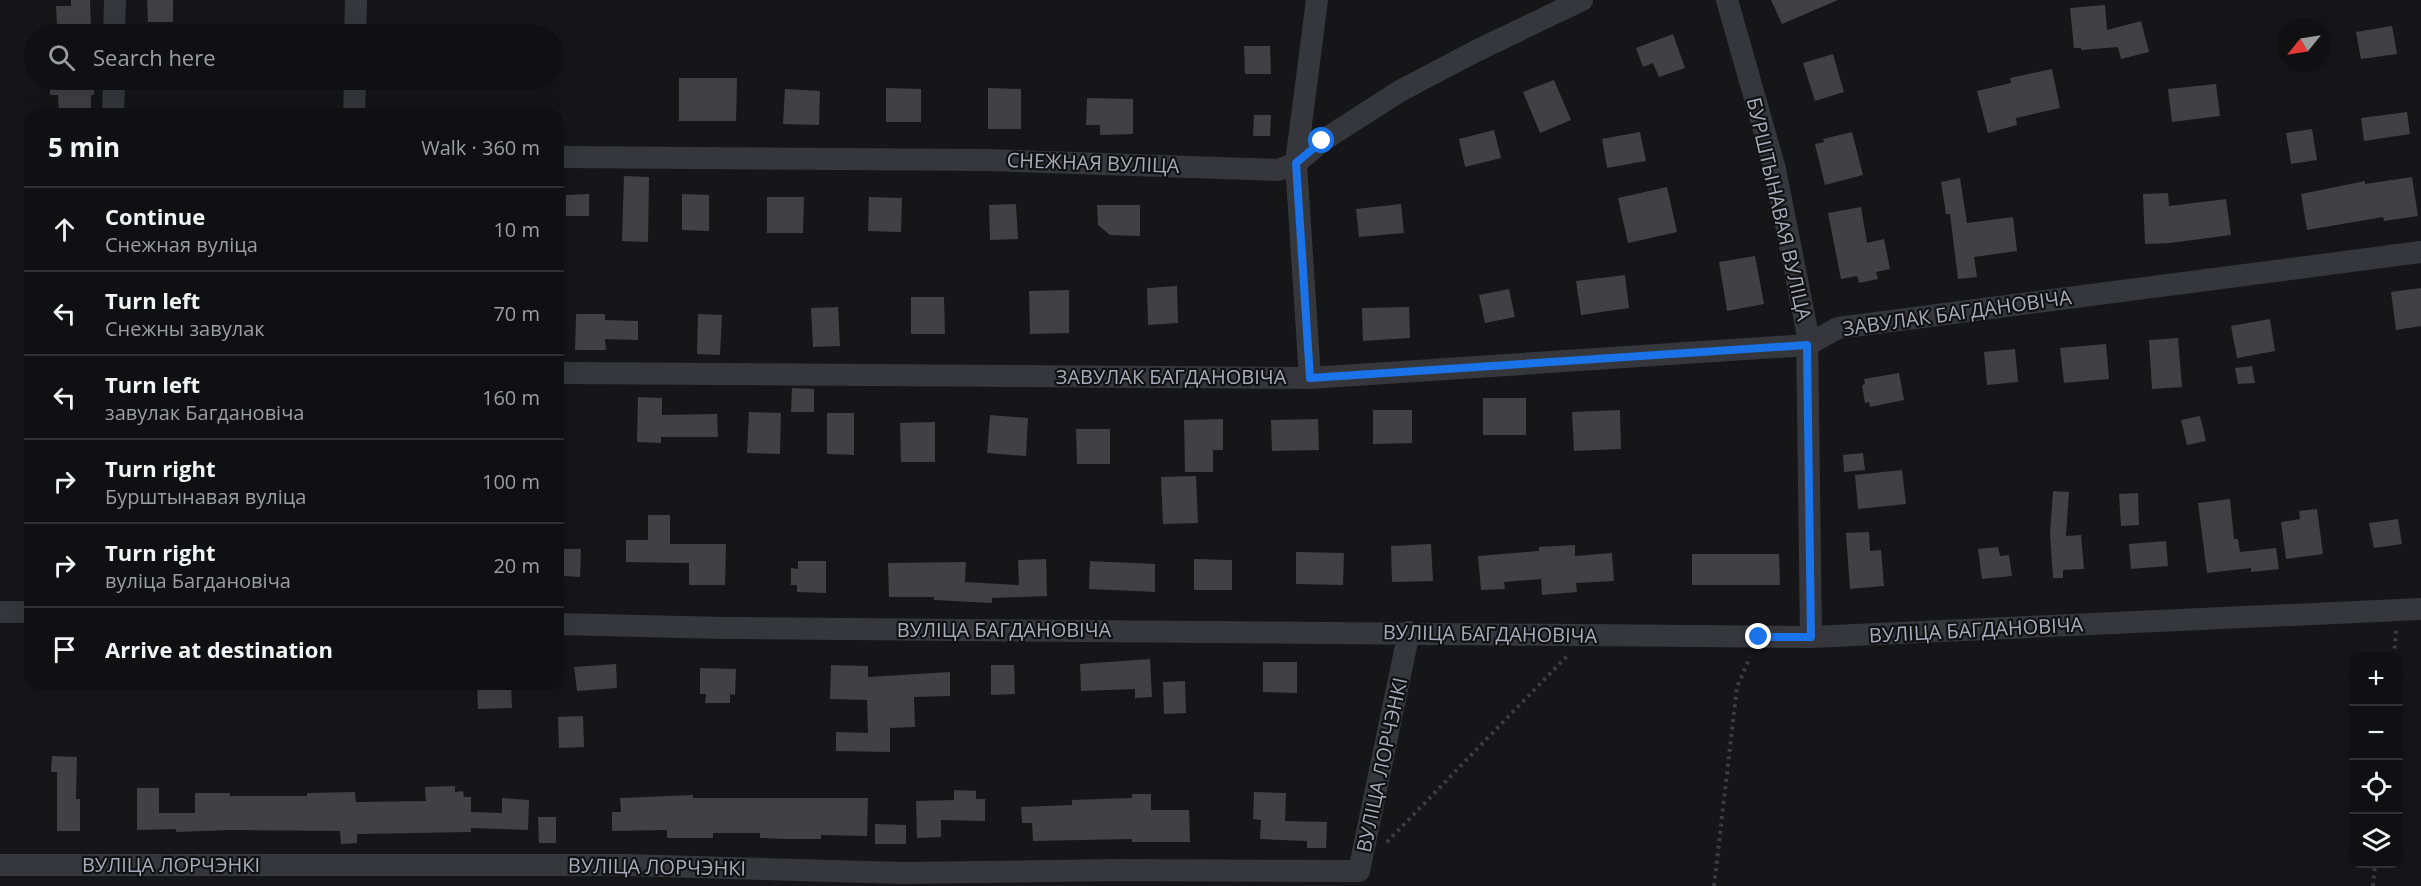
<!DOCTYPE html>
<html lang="en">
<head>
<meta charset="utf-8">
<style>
  :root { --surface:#101012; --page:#19191b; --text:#f1f3f6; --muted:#9c9d9f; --line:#303032 }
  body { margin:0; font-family:"Open Sans",sans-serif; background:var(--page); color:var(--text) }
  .controls { position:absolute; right:18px; bottom:18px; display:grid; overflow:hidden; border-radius:12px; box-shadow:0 6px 24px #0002 }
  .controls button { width:54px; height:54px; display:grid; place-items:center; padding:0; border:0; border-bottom:2px solid var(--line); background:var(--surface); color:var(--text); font:30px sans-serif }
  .compass { position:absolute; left:2277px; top:18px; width:54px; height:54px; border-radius:50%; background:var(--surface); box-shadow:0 6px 24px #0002; rotate:240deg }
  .stop { position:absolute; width:18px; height:18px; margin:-14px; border:4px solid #1a73e8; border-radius:50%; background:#fff }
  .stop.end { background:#1a73e8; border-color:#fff; box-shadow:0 2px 6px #0008 }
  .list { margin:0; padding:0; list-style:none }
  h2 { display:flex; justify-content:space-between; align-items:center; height:78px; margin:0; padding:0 24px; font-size:26px }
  h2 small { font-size:20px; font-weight:400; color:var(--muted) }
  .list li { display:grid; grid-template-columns:39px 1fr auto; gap:18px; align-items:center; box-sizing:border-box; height:84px; padding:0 24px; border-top:2px solid var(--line) }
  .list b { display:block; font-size:22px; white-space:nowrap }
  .list p { margin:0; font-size:20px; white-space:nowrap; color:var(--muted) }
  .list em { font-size:20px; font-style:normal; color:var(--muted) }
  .icon { flex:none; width:33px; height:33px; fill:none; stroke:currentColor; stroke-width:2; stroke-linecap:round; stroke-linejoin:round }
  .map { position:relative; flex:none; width:2421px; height:886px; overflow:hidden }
  .search { position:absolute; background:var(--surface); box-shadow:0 6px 24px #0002; left:24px; top:24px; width:540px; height:66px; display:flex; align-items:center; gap:15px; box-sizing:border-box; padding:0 21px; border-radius:33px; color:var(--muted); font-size:22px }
  .panel { position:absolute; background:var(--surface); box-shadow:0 6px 24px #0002; left:24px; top:108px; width:540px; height:582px; border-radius:18px }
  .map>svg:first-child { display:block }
  .building { fill:#404045 }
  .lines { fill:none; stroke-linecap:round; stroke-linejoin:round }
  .path { stroke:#3c3e44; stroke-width:4; stroke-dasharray:3 4.5; stroke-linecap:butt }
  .minor { stroke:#36373d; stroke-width:22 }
  .route { stroke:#1a73e8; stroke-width:8 }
  .labels { text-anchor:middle; stroke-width:4.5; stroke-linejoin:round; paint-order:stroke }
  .street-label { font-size:20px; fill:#a7abb9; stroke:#111113 }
</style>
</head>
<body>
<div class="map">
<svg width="2421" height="886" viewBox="0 0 2421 886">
  <rect width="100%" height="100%" fill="#161618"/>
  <path class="building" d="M71,0H90L91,25L57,26L56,6H71Z
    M147,0H173V22H148Z
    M1771,0H1838L1782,24Z
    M2105,5L2107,30L2141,21L2149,52L2121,59L2118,47L2081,50V48H2074L2070,8Z
    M2392,26L2397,54L2361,59L2356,32Z
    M1673,34L1685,68L1659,77L1653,63L1643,67L1636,48Z
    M1244,46H1270L1271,74H1245Z
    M1833,54L1844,92L1815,101L1803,63Z
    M2052,69L2060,108L2016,118L2017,125L1988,133L1977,91L2011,83L2010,78Z
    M679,78H737L736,121H679Z
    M50,80H94V95H91V114H59L58,95H50Z
    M1554,80L1571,120L1540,133L1523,92Z
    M2216,84L2220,116L2172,122L2168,89Z
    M886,88L921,89V122H886Z
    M988,88L1021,89V129H988Z
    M785,89L820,91L819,125L783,124Z
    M1087,98L1133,99V134L1100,135V125H1086Z
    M2407,112L2410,134L2364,141L2361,118Z
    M1254,115H1271L1270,136H1253Z
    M2312,129L2317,160L2291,164L2286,133Z
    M1494,130L1501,158L1465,167L1459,139Z
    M1640,132L1646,161L1607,168L1602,139Z
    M1852,132L1863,175L1825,185L1815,144L1824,142L1823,139Z
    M624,176L649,177L648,242L622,241Z
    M2412,177L2418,216L2384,221L2383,217L2307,230L2301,194L2365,181V184Z
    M1960,178L1967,223L2013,217L2017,251L1974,257L1977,277L1958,279L1950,214H1946L1941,182Z
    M1667,187L1677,232L1628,243L1618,198Z
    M2168,193L2169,206L2226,199L2231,235L2170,243L2145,244L2143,194Z
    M589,194V216H566V195Z
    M682,194L709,195V231L682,230Z
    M767,197H804L803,233H767Z
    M869,197L902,198L901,232L868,231Z
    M1016,204L1018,239L990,240L989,205Z
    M1401,204L1404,233L1359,237L1356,209Z
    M1097,205H1140V236L1110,235L1098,225Z
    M1861,207L1867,243L1884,239L1890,269L1876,272L1878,279L1859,283L1857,276L1841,279L1828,213Z
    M1755,256L1764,304L1727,311L1719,262Z
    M1625,275L1629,308L1581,315L1576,281Z
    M1177,286L1178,323L1148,325L1147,288Z
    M2421,288V326L2396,330L2391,292Z
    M1509,289L1515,317L1485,323L1479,295Z
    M1069,290V333L1030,334L1029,291Z
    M911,297H944L945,334H911Z
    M838,307L840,346L813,347L811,308Z
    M1409,307L1410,338L1363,341L1362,308Z
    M576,314H605V320L638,321V340L605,339L606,350H575Z
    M698,314L722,315L720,355L697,354Z
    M2270,319L2275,351L2237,358L2231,326Z
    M2178,338L2182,387L2152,389L2149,340Z
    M2106,344L2109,379L2064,383L2060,348Z
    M2015,349L2018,382L1987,385L1984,352Z
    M2252,366L2255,383L2238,384L2235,368Z
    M1899,373L1904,400L1870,407L1869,402L1865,403L1862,385L1865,384L1864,379Z
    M792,388L814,389V412H791Z
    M638,397L662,398V415L717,414L718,437H661V443L637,442Z
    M1483,398H1526V435H1483Z
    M1373,410H1412V443L1373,444Z
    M1620,410L1621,449L1574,451L1572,412Z
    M749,412L781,413L780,454L747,453Z
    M827,413H854V455L827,454Z
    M990,415L1028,418L1026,456L987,453Z
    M2200,416L2206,441L2187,445L2181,420Z
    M1223,419V450H1213V472H1185L1184,420Z
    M1318,419L1319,450L1272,451L1271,420Z
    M935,422V462H901L900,423Z
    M1076,429H1110V464H1077Z
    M1863,453L1865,470L1844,472L1843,455Z
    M1902,470L1906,504L1858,509L1855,475Z
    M1196,476L1198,523L1163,524L1161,477Z
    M2053,491L2069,492L2066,536L2081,535L2084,569L2063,570V578H2053L2050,534Z
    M2138,493L2139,525L2121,526L2119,494Z
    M2230,499L2234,539H2238L2240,552L2276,548L2279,569L2251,572V568L2207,573L2198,503Z
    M2317,509L2323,554L2286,559L2281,522L2300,519L2299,511Z
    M648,515H670V544H726L725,585H689V563L626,562V540H648Z
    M2398,519L2402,544L2374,548L2369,523Z
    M1869,532L1870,551L1881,550L1884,586L1850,589L1846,533Z
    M2166,541L2168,566L2131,569L2129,544Z
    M1431,544L1433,581L1392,582L1391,546Z
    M1575,545V556L1612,553L1614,581L1576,583L1577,592L1542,595L1541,579L1504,582L1505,589L1481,590L1478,556L1539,551V547Z
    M1998,547L2000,556L2009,555L2012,576L1982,579L1978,549Z
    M563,549H581L580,577L563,576Z
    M1296,552L1344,553L1343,585L1296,584Z
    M1692,554H1779L1780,585H1692Z
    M1046,559L1047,596L992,598V603L934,600V597H889L888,563L966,562L965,582L1019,585L1018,560Z
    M1194,559L1232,560V590H1194Z
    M798,561H826V593L797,592V585H791V568L798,569Z
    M1090,561L1155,564V592L1089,589Z
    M1150,659L1152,697L1135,698V689L1081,691L1080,664Z
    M1263,662H1297V693L1263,692Z
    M616,664L617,688L577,691L574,667Z
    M831,665L868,666V677L950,672V696L914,697L915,727L890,728V752L836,751V732L868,733L867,700L830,699Z
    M991,665H1014L1015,694L991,695Z
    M700,668L736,669L735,695L730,694V703H705L706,694H700Z
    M1185,681L1186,713L1164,714L1163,682Z
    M477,684H511L512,708L478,709Z
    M583,716L584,747L559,748L558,717Z
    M52,756L77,757L76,799H80V831H57V772H51Z
    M455,786V792L463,791L464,797H471V812L502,813V798L529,800L528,830L471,828V832L357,834V843L341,844L340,831L230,830L176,832V829L137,830V788H159V813H195V793H230V796H307V793L355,792L356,802L426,801L425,787Z
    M954,790L976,791V799H985V821L941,820V837L917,838L916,801L954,800Z
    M1254,792L1286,793L1285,821L1327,822L1326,848H1307V841L1260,839L1261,820L1253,819Z
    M1132,794H1151V810H1189L1190,842H1132V839L1033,841L1032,823H1022L1021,807L1072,805V800L1132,798Z
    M693,795V798H868L867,836L821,835V839H782L760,838V833H713V838H667V830L612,831V812H621L620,798Z
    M538,817H556V843H539Z
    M875,824L906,825V844H875Z"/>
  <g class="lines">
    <path class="path" d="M2394,656L2396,630
      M1387,842L1567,656
      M1714,886L1737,687L1750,657
      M2373,886L2375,864"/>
    <path class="minor" d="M1727,0L1775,169L1807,331L1811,637
      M114,34L115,0
      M355,34L356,0
      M113,114L114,80
      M354,114L355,80
      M558,157L987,160L1278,170L1296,163L1322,141L1400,91L1476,51L1582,0
      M558,373L1310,378L1807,345L1838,328L2421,252
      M1310,378L1296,163L1317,0
      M0,612H30
      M558,624L724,628L1811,637L2421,609
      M0,865H625L903,873L1118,870L1359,871L1409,632"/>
  </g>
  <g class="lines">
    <path class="route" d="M1322,141L1296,163L1310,378L1807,345L1811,637H1759"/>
  </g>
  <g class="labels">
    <g class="street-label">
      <text transform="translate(1093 163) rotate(2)" y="7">СНЕЖНАЯ ВУЛІЦА</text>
      <text transform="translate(1779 209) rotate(77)" y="7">БУРШТЫНАВАЯ ВУЛІЦА</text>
      <text transform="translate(1957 313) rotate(-8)" y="7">ЗАВУЛАК БАГДАНОВІЧА</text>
      <text x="1171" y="384">ЗАВУЛАК БАГДАНОВІЧА</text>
      <text x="1004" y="637">ВУЛІЦА БАГДАНОВІЧА</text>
      <text transform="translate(1976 630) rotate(-3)" y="7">ВУЛІЦА БАГДАНОВІЧА</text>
      <text transform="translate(1490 634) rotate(1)" y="7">ВУЛІЦА БАГДАНОВІЧА</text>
      <text transform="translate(1382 765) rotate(-78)" y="7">ВУЛІЦА ЛОРЧЭНКІ</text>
      <text x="171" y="872">ВУЛІЦА ЛОРЧЭНКІ</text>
      <text transform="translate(657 867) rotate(1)" y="7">ВУЛІЦА ЛОРЧЭНКІ</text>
    </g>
  </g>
</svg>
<div class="controls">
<button>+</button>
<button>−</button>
<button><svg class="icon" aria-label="locate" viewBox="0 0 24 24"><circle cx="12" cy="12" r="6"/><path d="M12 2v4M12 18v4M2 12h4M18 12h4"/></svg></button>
<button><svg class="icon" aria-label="layers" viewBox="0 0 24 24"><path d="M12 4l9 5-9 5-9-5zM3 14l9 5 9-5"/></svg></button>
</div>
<svg class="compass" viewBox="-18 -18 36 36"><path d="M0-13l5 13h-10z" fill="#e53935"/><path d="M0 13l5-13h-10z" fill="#9c9d9f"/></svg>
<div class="stop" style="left:1322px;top:141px"></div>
<div class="stop end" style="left:1759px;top:637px"></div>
<div class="search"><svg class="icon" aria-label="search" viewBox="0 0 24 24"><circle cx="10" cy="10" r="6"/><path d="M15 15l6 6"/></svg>Search here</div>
<section class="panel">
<h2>5 min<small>Walk · 360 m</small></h2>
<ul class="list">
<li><svg class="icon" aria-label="ahead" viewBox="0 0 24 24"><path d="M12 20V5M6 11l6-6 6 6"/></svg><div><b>Continue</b><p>Снежная вуліца</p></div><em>10 m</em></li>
<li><svg class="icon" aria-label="left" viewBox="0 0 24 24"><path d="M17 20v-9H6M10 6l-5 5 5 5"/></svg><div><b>Turn left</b><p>Снежны завулак</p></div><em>70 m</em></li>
<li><svg class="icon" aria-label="left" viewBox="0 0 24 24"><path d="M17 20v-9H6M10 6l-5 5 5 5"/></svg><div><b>Turn left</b><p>завулак Багдановіча</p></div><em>160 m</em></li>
<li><svg class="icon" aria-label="right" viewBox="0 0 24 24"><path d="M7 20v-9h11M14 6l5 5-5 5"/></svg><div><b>Turn right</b><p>Бурштынавая вуліца</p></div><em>100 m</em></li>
<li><svg class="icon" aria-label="right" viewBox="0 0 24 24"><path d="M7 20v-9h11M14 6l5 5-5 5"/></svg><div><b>Turn right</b><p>вуліца Багдановіча</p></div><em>20 m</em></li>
<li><svg class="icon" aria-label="arrive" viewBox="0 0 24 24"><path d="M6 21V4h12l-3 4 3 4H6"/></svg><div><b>Arrive at destination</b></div></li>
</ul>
</section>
</div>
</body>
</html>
